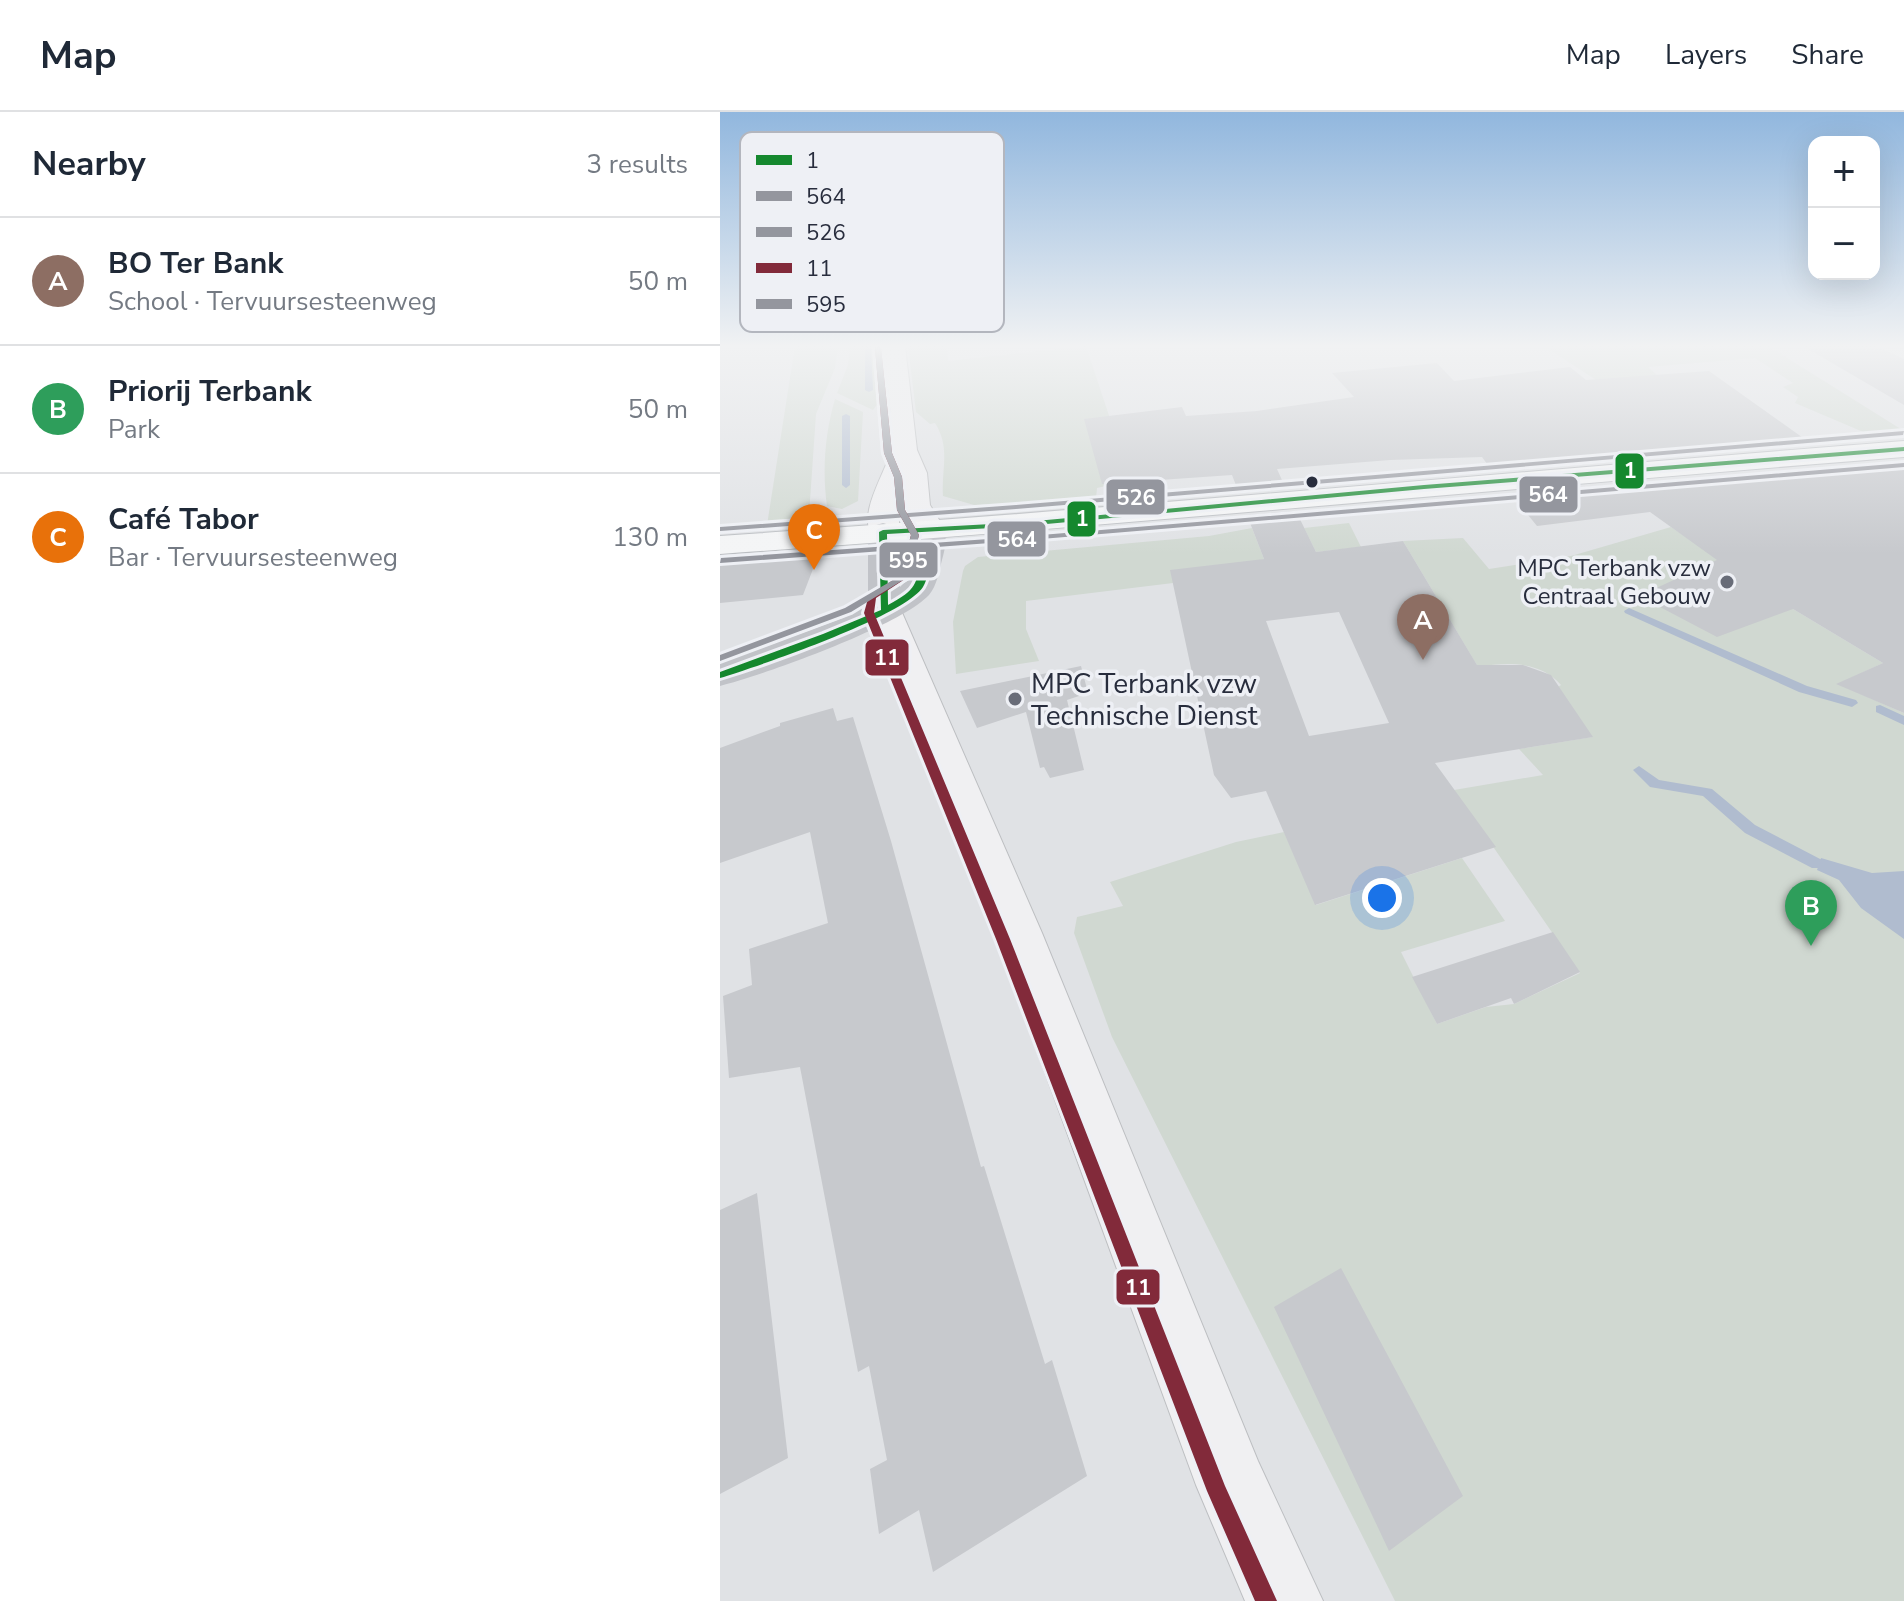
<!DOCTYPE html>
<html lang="en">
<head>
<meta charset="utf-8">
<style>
  :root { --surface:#fff; --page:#f2f2f3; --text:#1f2937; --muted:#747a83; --line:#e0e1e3; --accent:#d93025 }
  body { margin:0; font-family:"Nunito Sans",sans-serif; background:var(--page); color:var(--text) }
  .controls { position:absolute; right:24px; top:24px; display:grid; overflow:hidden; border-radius:16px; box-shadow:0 8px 32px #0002 }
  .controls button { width:72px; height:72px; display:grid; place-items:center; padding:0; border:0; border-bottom:2px solid var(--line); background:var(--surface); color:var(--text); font:40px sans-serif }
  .you { position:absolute; left:662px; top:786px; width:28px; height:28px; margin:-20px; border:6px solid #fff; border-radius:50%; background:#1a73e8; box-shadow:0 0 0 12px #1a73e833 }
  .badge { display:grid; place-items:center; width:52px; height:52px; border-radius:50%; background:var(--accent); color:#fff; font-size:26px; font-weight:700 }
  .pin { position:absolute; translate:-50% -66px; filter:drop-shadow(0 2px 4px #0008) }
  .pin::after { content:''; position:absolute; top:42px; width:28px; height:24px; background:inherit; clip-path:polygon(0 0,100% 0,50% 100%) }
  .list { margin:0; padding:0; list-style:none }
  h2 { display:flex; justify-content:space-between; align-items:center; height:104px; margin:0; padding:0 32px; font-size:34px }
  h2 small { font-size:26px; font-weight:400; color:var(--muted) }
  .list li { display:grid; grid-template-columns:52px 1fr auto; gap:24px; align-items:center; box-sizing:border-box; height:128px; padding:0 32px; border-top:2px solid var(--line) }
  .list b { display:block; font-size:30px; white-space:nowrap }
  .list p { margin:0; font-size:26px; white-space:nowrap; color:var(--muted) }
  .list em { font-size:26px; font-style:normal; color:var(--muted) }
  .map { position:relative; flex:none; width:1184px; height:1489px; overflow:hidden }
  header { display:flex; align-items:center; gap:48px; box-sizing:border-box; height:112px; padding:0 40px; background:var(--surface); border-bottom:2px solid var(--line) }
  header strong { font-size:38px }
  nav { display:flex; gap:44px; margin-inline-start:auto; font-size:28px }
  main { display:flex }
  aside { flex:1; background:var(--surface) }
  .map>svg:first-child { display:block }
  .green { fill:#d0d8d1 }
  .water { fill:#b0bccf }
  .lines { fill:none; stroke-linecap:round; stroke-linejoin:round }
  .stream { fill:#b0bccf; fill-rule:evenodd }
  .building { fill:#c7c9cd; fill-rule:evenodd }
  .street-casing { stroke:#bdbfc2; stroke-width:2 }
  .primary-casing { stroke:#bcbfc3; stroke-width:2 }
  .street { fill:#f0f0f2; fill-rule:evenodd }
  .secondary { fill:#c1c3c8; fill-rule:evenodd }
  .primary { fill:#f4f5f6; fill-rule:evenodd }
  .bus-1-casing { stroke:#eef0f5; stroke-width:6 }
  .bus-2-casing { stroke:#eef0f5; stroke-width:6 }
  .bus-3-casing { stroke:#eef0f5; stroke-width:6 }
  .bus-4-casing { stroke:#eef0f5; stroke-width:6 }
  .bus-5-casing { stroke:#eef0f5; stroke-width:6 }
  .bus-1 { fill:#15882e; fill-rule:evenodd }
  .bus-2 { fill:#94969e; fill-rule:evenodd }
  .bus-3 { fill:#94969e; fill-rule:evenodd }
  .bus-4 { fill:#822a3a; fill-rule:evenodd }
  .bus-5 { fill:#94969e; fill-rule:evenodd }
  .bus-dot { fill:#282d3d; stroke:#eef0f5; stroke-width:3 }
  .poi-dot { fill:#686c78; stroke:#eef0f5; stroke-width:3 }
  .labels { text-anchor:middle; stroke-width:7; stroke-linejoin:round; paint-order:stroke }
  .far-poi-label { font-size:24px; fill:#282d3d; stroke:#eef0f5; text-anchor:end }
  .poi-label { font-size:28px; fill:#282d3d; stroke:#eef0f5; text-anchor:start }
  .key { fill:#eef0f5; stroke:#b3b6be; stroke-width:2 }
  .key-label { font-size:22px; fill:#282d3d }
  .line-badge { stroke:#eef0f5; stroke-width:3 }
  .badge-label { font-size:22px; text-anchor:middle; font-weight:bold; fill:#fff }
</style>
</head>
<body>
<header>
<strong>Map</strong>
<nav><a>Map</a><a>Layers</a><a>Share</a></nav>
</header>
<main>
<aside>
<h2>Nearby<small>3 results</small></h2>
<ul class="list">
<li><span class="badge" style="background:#8d6e63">A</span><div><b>BO Ter Bank</b><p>School · Tervuursesteenweg</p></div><em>50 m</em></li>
<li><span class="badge" style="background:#2e9e5b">B</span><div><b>Priorij Terbank</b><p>Park</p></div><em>50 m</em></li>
<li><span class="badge" style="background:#e8710a">C</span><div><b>Café Tabor</b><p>Bar · Tervuursesteenweg</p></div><em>130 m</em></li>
</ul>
</aside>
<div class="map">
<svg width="1184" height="1489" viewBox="0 0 1184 1489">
  <rect width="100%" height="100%" fill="#e0e2e5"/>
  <path class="green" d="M75,234H118L115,256L96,302L89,403L79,410L47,413Z
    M130,234H161L164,283L153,298L117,281L128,253Z
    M188,234H227L228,249L366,234L400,337L382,370L390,373L377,376L376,386L368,389L254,393L223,384C221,358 231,336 215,311L210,312L196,300Z
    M824,234H1048L1184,319L1148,322L1075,291L1078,285L1063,275L1073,271L1035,246L928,255L953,278L916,294Z
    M115,287L143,300L138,389L122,397L107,394C102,359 105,321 115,287Z
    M629,411L641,435L596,440L584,416Z
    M951,415L1073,497L1163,551L1118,572L1184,601V1489H675L392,925L354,821L357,805L403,794L390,770L516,730L564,720L596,793L742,746L785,809L681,840L717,912L766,895L794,892L860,861L734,678L823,663L799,637L872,625L838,575L841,573C820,549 788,550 758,555L683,429L743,426L769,457L851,444Z
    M532,416L544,447L453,471L306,489V517L319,549L236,562L233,510L243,459L245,454L258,445L489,424Z"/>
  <path class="water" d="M1101,746L1152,761L1184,759V827L1141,796L1119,768L1097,758Z"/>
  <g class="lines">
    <path class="stream" d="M145,234H151L153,278L149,280L145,278Z
      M126,302L130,304V373L126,376L122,373V304Z
      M909,496L1087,574L1136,588L1138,591L1132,595L1079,580L905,501L904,499Z
      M1160,593L1184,604V613L1156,600V594Z
      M919,654L939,668L992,677L1035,713L1102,748L1104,752L1102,756H1092L1025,721L983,684L930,675L913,658Z"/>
  </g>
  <path class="building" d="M1083,234H1156L1184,247V293Z
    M717,251L734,269L850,255L866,268L989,259L1093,333L773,360L762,345L670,348L557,357L566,377L519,381L512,363L382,372L364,307L462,295L466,304L537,299L634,285L612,261Z
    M1184,350V601L1116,572L1163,551L1073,497L997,525L919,484L997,448L930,400L817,414L790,381Z
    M576,399L596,440L683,429L757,553H803L831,563L873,625L715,651L776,735L595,793L546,679L511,686L494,663L450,458L544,447L527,403ZM619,500L669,611L589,624L546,509Z
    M98,444L83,483L0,491V452Z
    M361,554L368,581L347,588L364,658L330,666L324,655L320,656L306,600L257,616L240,579Z
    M113,596L117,609L133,605L171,729L261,1055L264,1054L325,1252L332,1248L367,1364L213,1460L199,1398L159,1422L150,1357L167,1348L149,1254L138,1260L80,955L9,966L3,884L32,873L29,837L108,811L90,720L0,751V636L60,614V611Z
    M833,820L860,860L794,892L791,886L717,912L692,865Z
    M37,1081L68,1346L0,1382V1098Z
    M621,1156L743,1384L669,1439L554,1195Z"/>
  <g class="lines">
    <defs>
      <path id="street" d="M163,234H185L197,338L207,361L210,393L226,419L221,425L211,428L201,425L182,393V385L178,420L173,426L163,429L153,426C137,403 163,365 170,342C176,321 165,259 163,234Z
        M164,486L176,489L180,496L322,821L538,1349L603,1489H525L476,1373L274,821L148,496L152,489Z"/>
      <path id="primary" d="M1184,329V345C789,376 395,414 0,442V424C395,397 789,360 1184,329Z"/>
    </defs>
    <use href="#street" class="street-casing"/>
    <use href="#primary" class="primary-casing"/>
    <use href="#street" class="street"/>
    <path class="secondary" d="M211,410L221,413C229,423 225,436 222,448C219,459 217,474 209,483C180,514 44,563 0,574V551L123,506L148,493V420L153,414L163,411L173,414L178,420L180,475L183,472C188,458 194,422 201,413Z"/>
    <use href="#primary" class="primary"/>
    <defs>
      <path id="bus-1" d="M1184,335V339L704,377L305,414L167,422L168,493C199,476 193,474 205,444L212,446C209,455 208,467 203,475C183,505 39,554 0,566V560L103,522L161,498L159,420L163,418L305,410L704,373Z"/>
      <path id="bus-2" d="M1184,351V355L297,429L0,451L1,446L297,425Z"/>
      <path id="bus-3" d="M1184,319L1183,323L296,397L0,419V415L296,393Z"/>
      <path id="bus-4" d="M158,234L161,236L172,341L182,365L185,398L199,423L188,465L156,486L154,501L290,827L505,1374L557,1489H535L487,1379L276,827L144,501L149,483L180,464L191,423L177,398L174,365L164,341L155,236Z"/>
      <path id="bus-5" d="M158,234L161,236L172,341L182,365L185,398L199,423L188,465L131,500L0,549V543L125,496L180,464L191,423L177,398L174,365L164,341L155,236Z"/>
    </defs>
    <use href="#bus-1" class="bus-1-casing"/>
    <use href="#bus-2" class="bus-2-casing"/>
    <use href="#bus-3" class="bus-3-casing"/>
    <use href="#bus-4" class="bus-4-casing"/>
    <use href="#bus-5" class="bus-5-casing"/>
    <use href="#bus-1" class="bus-1"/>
    <use href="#bus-2" class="bus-2"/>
    <use href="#bus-3" class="bus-3"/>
    <use href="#bus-4" class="bus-4"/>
    <use href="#bus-5" class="bus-5"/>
  </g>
  <linearGradient id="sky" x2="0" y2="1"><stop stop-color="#91b7de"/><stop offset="0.53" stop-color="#f1f2f3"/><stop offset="1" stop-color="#f1f2f3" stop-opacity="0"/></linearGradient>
  <rect width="1184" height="442" fill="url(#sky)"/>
  <circle class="bus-dot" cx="592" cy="370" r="7"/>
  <g class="poi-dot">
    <circle cx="1007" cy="470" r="8"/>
    <circle cx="295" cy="587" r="8"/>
  </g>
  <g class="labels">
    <g class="far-poi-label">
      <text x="991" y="464">MPC Terbank vzw<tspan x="991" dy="28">Centraal Gebouw</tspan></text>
    </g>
    <g class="poi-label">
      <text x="311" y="581">MPC Terbank vzw<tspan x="311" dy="32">Technische Dienst</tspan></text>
    </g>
  </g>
  <rect x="20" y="20" width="264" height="200" rx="12" class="key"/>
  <rect x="36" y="43" width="36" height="10" fill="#15882e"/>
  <rect x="36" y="79" width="36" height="10" fill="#94969e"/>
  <rect x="36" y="115" width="36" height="10" fill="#94969e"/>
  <rect x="36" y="151" width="36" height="10" fill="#822a3a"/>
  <rect x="36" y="187" width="36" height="10" fill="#94969e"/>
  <g class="key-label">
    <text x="86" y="56">1</text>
    <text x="86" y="92">564</text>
    <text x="86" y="128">526</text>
    <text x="86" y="164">11</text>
    <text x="86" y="200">595</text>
  </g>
  <g class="line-badge">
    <rect x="894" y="340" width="31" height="38" rx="8" fill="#15882e"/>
    <rect x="798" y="363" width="61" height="39" rx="8" fill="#94969e"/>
    <rect x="385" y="366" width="61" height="38" rx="8" fill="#94969e"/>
    <rect x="346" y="388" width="31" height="38" rx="8" fill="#15882e"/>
    <rect x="266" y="408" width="61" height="38" rx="8" fill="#94969e"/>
    <rect x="158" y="429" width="61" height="38" rx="8" fill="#94969e"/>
    <rect x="144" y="526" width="46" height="39" rx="8" fill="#822a3a"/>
    <rect x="395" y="1156" width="46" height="38" rx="8" fill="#822a3a"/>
  </g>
  <g class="badge-label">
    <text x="910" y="366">1</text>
    <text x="828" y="390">564</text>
    <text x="416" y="393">526</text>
    <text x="362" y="414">1</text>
    <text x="297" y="435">564</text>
    <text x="188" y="456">595</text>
    <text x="167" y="553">11</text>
    <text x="418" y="1183">11</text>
  </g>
</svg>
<div class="controls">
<button>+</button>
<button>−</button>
</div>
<div class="you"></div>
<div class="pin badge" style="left:703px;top:548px;background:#8d6e63">A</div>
<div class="pin badge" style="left:1091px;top:834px;background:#2e9e5b">B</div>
<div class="pin badge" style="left:94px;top:458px;background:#e8710a">C</div>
</div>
</main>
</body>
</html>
